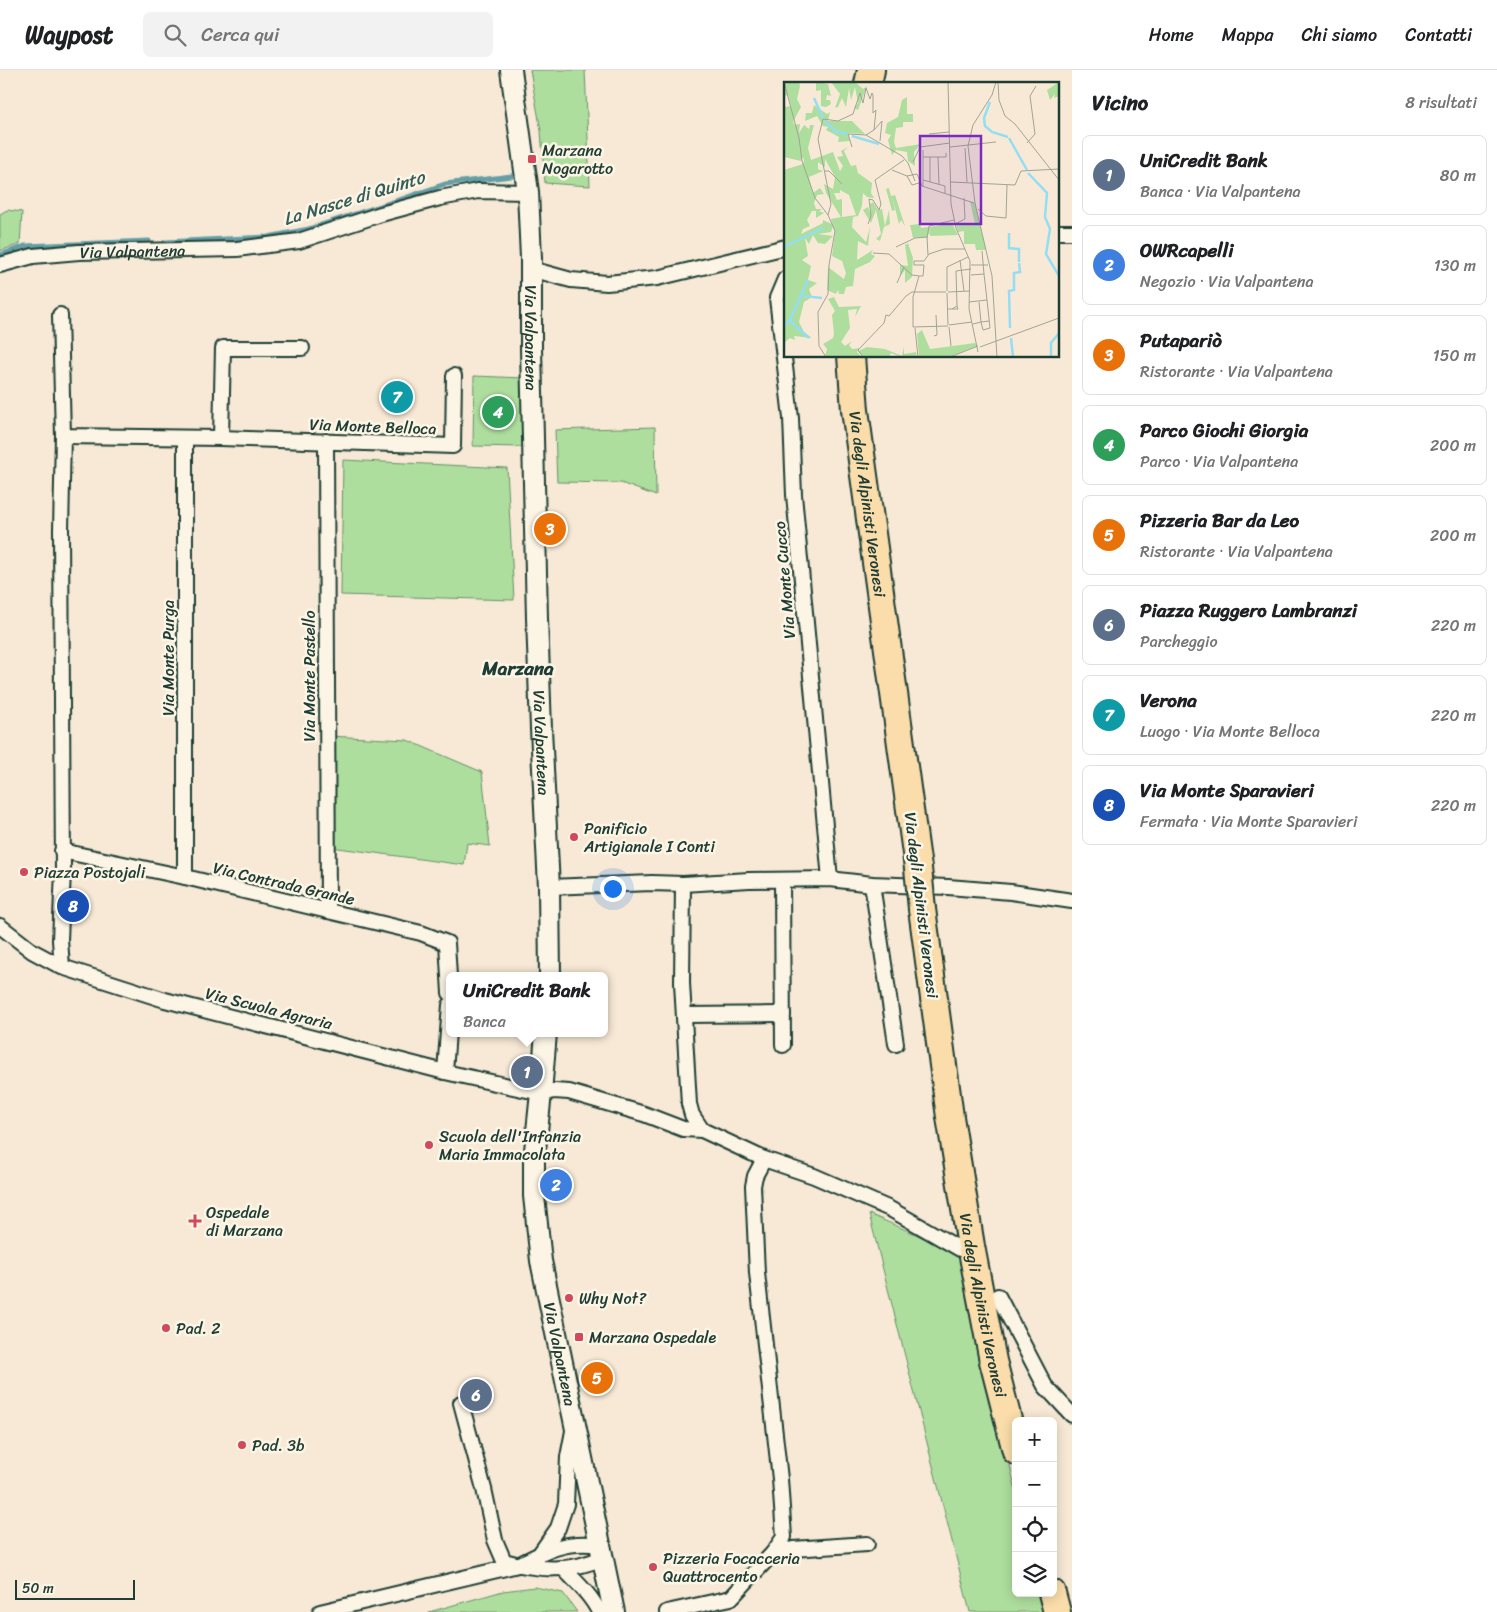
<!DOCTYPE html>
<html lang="it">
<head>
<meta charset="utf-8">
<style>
  :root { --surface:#fff; --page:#f2f2f2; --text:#202124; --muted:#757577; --line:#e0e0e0; --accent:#2563eb }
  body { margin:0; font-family:Sriracha,sans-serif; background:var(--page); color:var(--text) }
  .controls { position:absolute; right:15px; bottom:15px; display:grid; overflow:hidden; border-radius:8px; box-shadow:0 2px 12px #0003 }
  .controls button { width:45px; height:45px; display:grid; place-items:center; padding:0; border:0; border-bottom:1px solid var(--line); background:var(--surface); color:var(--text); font:25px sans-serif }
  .scale { position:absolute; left:15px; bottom:12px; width:120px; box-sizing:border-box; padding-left:5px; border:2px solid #1f3d34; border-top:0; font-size:14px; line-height:18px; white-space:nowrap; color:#1f3d34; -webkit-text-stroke:4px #fcf5e5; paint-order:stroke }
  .you { position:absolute; left:612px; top:818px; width:18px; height:18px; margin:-12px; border:4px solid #fff; border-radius:50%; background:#1a73e8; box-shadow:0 0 0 8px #1a73e833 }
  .badge { display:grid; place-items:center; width:32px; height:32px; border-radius:50%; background:var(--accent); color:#fff; font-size:16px; font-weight:700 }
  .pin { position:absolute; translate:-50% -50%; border:2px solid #fff; box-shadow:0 1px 5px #0006 }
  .popup { position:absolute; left:446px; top:902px; width:162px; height:65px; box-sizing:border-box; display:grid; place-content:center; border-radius:8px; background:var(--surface); filter:drop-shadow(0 1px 4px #0005); font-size:16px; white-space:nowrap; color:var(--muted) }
  .popup b { font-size:19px; color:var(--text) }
  .popup::after { content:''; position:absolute; left:50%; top:100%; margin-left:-10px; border:10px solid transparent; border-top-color:var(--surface) }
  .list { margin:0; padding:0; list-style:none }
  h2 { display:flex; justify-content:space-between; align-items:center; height:65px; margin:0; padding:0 20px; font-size:21px }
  h2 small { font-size:16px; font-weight:400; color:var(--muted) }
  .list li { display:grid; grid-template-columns:32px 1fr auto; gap:15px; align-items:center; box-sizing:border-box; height:80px; margin:0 10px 10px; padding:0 10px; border:1px solid var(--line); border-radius:8px }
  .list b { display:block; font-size:19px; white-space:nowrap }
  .list p { margin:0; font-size:16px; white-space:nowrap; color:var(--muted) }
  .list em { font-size:16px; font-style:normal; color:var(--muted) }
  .icon { flex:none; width:28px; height:28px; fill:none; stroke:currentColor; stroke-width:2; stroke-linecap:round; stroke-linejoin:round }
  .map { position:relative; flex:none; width:1072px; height:1542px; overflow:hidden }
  header { display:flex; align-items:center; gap:30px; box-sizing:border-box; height:70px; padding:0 25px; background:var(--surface); border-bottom:1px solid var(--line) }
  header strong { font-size:24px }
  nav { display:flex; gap:28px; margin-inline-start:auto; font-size:18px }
  .search { width:350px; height:45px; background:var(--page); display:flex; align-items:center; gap:12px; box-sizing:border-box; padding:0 18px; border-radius:8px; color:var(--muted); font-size:19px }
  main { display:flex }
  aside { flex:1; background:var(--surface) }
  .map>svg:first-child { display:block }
  .green { fill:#aede9e; stroke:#668e69 }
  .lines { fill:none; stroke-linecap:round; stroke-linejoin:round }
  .stream { stroke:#659ea7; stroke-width:5 }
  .street-casing { stroke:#1f3d34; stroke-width:18 }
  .secondary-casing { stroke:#1f3d34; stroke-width:24 }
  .highway-casing { stroke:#1f3d34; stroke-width:30 }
  .street { stroke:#fcf5e5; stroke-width:14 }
  .secondary { stroke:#fcf5e5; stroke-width:20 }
  .highway { stroke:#faddab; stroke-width:26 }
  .highway-bridge-casing { stroke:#1f3d34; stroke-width:30; stroke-linecap:butt }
  .highway-bridge { stroke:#faddab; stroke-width:26 }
  .poi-dot { fill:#d1495b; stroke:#fcf5e5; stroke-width:2 }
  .labels { text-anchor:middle; stroke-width:5; stroke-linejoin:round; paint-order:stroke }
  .poi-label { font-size:16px; fill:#1f3d34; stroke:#fcf5e5; text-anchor:start }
  .street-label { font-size:16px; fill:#1f3d34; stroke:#fcf5e5 }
  .water-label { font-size:18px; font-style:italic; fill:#365d5a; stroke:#fcf5e5 }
  .quarter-label { font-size:19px; font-weight:bold; fill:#1f3d34; stroke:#fcf5e5 }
  .inset-river { fill:none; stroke:#93def4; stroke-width:2.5 }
  .inset-road { fill:none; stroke:#a1a495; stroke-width:1 }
  .view { fill:#7b2cbf; fill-opacity:0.15; stroke:#7b2cbf; stroke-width:2.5 }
  .inset-edge { fill:none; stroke:#1f3d34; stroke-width:2.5 }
</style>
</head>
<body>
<header>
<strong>Waypost</strong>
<div class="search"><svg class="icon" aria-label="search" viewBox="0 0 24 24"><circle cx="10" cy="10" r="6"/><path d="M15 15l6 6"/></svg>Cerca qui</div>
<nav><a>Home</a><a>Mappa</a><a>Chi siamo</a><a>Contatti</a></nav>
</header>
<main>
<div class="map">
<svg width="1072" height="1542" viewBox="0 0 1072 1542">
  <rect width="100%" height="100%" fill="#f7e9d5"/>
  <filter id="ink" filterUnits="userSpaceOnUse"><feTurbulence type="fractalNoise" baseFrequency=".02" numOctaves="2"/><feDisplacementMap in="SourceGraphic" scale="10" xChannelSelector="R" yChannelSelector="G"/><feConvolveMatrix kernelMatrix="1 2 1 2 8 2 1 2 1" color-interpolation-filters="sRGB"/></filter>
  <g filter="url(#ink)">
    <path class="green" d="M530,0H585L590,116L545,113L541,61Z
      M7,140L22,142L20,174L0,181V144Z
      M474,306L524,308L523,377L473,376Z
      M655,357L656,426L621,413L557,412L555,360Z
      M343,390L507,398L514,530L341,525Z
      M328,666L407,670L482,702L490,776L467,773L464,795L331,777Z
      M869,1144L936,1173L960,1186L1016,1421V1523H1041L1046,1542H970Z
      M535,1517L563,1523L577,1542H429L503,1521Z"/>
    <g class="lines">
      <path class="stream" d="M165,172L268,167L309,159L399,130L445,114L520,105
        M0,185L25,176L149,171"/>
      <defs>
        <g id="street">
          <path d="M1058,162H1072"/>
          <path id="s1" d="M0,195L33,186L79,182L237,179L299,171L381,144L440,128L478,121L528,122"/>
          <path d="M531,199L571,210L607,213L657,208L786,177"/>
          <path d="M785,209L777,228L791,348L794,425L830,809"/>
          <path d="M60,245L63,366L221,368L453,376L454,306"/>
          <path d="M221,368L223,278H302"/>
          <path d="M326,371L328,841"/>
          <path d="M62,781L185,807L421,863L447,873L450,923"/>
          <path d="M185,807V368"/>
          <path d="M782,810L783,975"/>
          <path d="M683,814L682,913L689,1034L692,1045L702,1060"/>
          <path d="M872,814L896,974"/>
          <path d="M549,817L652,813L683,814L749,810L830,809L872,814L948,817L1011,822L1072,831"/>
          <path d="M0,856L32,881L62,897L165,930L445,1002L541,1023L554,1021L569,1022L644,1044L683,1059L702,1060L764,1089L814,1106L890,1139L960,1179"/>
          <path d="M62,897L60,870L63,801L61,460L63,366"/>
          <path d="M684,945L783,944"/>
          <path d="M445,1002L450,935"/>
          <path d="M998,1226L1045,1316L1072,1345"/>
          <path d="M461,1333L484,1419L495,1470L504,1491C535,1500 573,1503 603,1487"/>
          <path d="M541,1482L558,1458L566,1434L568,1387L573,1361"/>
          <path d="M773,1483L793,1479L867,1474"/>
          <path d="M563,1498C576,1512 591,1525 599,1542"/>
          <path d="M320,1542L518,1495C547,1480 566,1470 600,1475"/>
          <path d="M667,1542L731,1528L773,1483L784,1467L780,1409L757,1203L753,1116L755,1106L764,1089"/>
        </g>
        <g id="secondary">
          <path id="s2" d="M511,0L528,122L531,188V278L537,548L541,659L549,817L550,906"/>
          <path id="s3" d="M546,963L541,1023L534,1090V1126L541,1191L614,1542"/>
        </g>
        <g id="highway">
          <path d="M868,14L871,0"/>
          <path id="s4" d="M851,286L855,340L918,798"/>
          <path id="s5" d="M922,839L950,1047L971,1176L993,1291L1016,1381"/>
          <path d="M1052,1523L1057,1542"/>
        </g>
      </defs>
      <use href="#street" class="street-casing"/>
      <use href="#secondary" class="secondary-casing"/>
      <use href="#highway" class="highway-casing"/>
      <use href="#street" class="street"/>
      <use href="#secondary" class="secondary"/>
      <use href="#highway" class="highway"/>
      <defs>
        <path id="highway-bridge" d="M918,798L922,839"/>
      </defs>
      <use href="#highway-bridge" class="highway-bridge-casing"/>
      <use href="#highway-bridge" class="highway-bridge"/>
    </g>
  </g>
  <g class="poi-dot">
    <rect x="527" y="84" width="10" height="10" rx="2.5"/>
    <circle cx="574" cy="767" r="5"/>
    <circle cx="24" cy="802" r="5"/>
    <circle cx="429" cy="1075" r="5"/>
    <path d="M192.5 1143.5h5v5h5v5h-5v5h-5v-5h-5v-5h5z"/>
    <circle cx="569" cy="1228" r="5"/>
    <circle cx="166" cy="1258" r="5"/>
    <rect x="574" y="1262" width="10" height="10" rx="2.5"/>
    <circle cx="242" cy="1375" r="5"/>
    <circle cx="653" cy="1497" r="5"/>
  </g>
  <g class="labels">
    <g class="poi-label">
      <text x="542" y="86">Marzana<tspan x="542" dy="18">Nogarotto</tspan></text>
      <text x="584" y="764">Panificio<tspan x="584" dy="18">Artigianale I Conti</tspan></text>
      <text x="34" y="808">Piazza Postojali</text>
      <text x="439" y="1072">Scuola dell'Infanzia<tspan x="439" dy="18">Maria Immacolata</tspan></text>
      <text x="206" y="1148">Ospedale<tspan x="206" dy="18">di Marzana</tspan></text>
      <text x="579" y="1234">Why Not?</text>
      <text x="176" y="1264">Pad. 2</text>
      <text x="589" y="1273">Marzana Ospedale</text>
      <text x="252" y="1381">Pad. 3b</text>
      <text x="663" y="1494">Pizzeria Focacceria<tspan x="663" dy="18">Quattrocento</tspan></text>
    </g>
    <g class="street-label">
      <text dy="6" stroke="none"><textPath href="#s1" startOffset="134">Via Valpantena</textPath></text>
      <text dy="6" stroke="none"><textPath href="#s2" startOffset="269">Via Valpantena</textPath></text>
      <text transform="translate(373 356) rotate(2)" y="6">Via Monte Belloca</text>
      <text dy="6" stroke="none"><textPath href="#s4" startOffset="149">Via degli Alpinisti Veronesi</textPath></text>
      <text transform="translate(784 510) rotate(-95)" y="6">Via Monte Cucco</text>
      <text transform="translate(168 588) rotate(-90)" y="6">Via Monte Purga</text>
      <text transform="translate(309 606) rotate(-90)" y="6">Via Monte Pastello</text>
      <text dy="6" stroke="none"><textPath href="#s2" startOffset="674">Via Valpantena</textPath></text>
      <text transform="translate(284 813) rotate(13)" y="6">Via Contrada Grande</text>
      <text transform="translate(922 835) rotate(83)" y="6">Via degli Alpinisti Veronesi</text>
      <text transform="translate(269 938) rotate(14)" y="6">Via Scuola Agraria</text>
      <text dy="6" stroke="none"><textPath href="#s5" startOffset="401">Via degli Alpinisti Veronesi</textPath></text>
      <text dy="6" stroke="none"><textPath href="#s3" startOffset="324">Via Valpantena</textPath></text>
    </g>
    <g class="water-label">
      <text transform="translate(354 128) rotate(-17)" y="6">La Nasce di Quinto</text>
    </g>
    <g class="quarter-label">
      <text x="518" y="605">Marzana</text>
    </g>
  </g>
  <g transform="translate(784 12)">
    <rect width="275" height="275" fill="#f7e9d5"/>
    <path d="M0,0H15L16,4L13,17L17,25L9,40L11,43L16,42L15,51L20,43L25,47L26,43H30L24,66L27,78L49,70L56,89L59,84L53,75L59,74L57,69L64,65L60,69L67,84L72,83L74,91L88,101L87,111L90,116L83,115L79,111L78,124L74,134L69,135L68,145L82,160L86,145L84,164L74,159L73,178L89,168L87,172L91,174L86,180L71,187L69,204L62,205L60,212H55L54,208L52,212L43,208L44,185L60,197L62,191L58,179L48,174L51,150L49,144L47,150L34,152L49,154L41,162L34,161L29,153L25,162L21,156L24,174L18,178L27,184L24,198L33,201L25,207L28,215L20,220L15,240L20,250L28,256L10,254L11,258L6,256L0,261V88L19,82L20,78L19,75L17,79L0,75V25L7,24L4,13L0,14ZM41,77L51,95L49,107L40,102L42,111L57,135L47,137L48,142L39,138V141L17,152L19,147L26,144L23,138L28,129H32V136L40,131L35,129L38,127H32L30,121L33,113L40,112L36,106L29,111L25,95L39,89L34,87V80L41,85ZM56,108L65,113L72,133L58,135V117L53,118L50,111H56ZM32,0L44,2L47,14L43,13L42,18H46L47,22L42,25L37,24V8L32,9ZM47,0H71L79,7L83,4L74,28L70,26L74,21L71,5L67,18L65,6L62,25L58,16L54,25L51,26L56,12ZM275,0V14L270,16L271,12L266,18L263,8ZM123,15V32H129V40H119V45L112,46L110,60L112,66L137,62L130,70L131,84L124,79L123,70L112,68L108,73L104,58L107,53L101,51L103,41L114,35L118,18ZM30,23L43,32L46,30L44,39H68L81,52L63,51L66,59L54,60L55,55L42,48L44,45L39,44L33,34L21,39L22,31H28ZM105,106L107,114L111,113L121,144L117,138L115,142L108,114L111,128L108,129L102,107ZM186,119L191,121L202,168H192L191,162H180V149L174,150L172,143L191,142ZM89,120L94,128L98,127L101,144L105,128L106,142L100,145L96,159L92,157L97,152L92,128L87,141L79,128L84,125L87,133L86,122ZM168,141L174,153L146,154L145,145ZM136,142L137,146L144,145L146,150L143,155L129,156L126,143ZM124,161L129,176L128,195L121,201V188L116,194V183L124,184L121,163ZM50,215L55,225L77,224L71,235L73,227L64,228L66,246L57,260L61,264L68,259L65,263L68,267L75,266L73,270L78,275L41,274L43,267L39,262L49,256L50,252L48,233L51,229L44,217ZM138,248L146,267L191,261L193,264L165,275H135L133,252ZM83,265L101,267L118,274L120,265V272L132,270L133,275H117L107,271L105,275H80L74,269Z" fill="#aede9e" fill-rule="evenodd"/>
    <path class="inset-river" d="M30,16L39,36M206,20L200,36L201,44L208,50L224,55M41,39L52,50L64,52M68,54L95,62M225,56L243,88M244,91L263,111L261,135L266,147L262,172L275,194M225,151V166L235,167V180M0,165L39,146M19,214L38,216M6,239L25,256M0,243L6,238L24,198M226,246L225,209L230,208V191L236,190L235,181M227,256L229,275M267,275V261L275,251"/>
    <path class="inset-road" d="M0,0L15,56L18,79L31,116L44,133L51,149L45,183L44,212L34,230L35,264L42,275M164,0L167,122L172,146L186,179L185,227L194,270M212,0L208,13L189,43L184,64L191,121L208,194L213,275M214,0L215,18L221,34L231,42L275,98M145,52L165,50M82,53L118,74L124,81L131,99M243,61L251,52L246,14L252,4M68,65L64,52L82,53L90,48M166,65L212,60M181,66L183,100M139,68V75H162V71M154,75L155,102M129,80L136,65L166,61M108,88L123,94L133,92L138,104L190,121M41,89H45L58,102M123,94L128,103L135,101M139,98L161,104V111M146,100V75M167,100L231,103L237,89L275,87M139,105V75M194,127L202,134L222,136L223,103M44,133L47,122L34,57L39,37L54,39L69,32L76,11L79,21L82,6L86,17L88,11L89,13V31L92,28L90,48L98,39L96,59M84,142L87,134L85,117L89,118L95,128L97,122L91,98L120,78M171,142L181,137L180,116M143,156L145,144L170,138M112,165L131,156L143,155L144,173M198,169L200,192M89,171L105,172L128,193L135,194M176,178L180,209M187,183H204M113,201L120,185M163,209V185L184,175M164,210L186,209M163,211L164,243M203,218L206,246L199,248L197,240L205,239M185,220L203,218L200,192L187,193M173,224L172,189L187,187M164,227H174L173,224L168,227M189,242L197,240L195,220M165,243L188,240M164,244L129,245V215L135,194H139L140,183H130V179H140L145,172L160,167H181M165,245L167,264M131,246L134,275M150,254L153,253L152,233M196,265L275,236M79,275L74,268L100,241L102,233L105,234L122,214L128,210H162M166,275L194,264"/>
    <path class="view" d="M136,54H197V142H136Z"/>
    <rect width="275" height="275" class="inset-edge"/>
  </g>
</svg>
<div class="controls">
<button>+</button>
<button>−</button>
<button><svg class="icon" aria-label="locate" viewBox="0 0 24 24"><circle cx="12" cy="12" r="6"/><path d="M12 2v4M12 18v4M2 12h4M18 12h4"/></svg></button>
<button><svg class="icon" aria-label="layers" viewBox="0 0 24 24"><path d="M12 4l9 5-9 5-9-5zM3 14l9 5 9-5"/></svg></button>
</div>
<div class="scale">50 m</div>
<div class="you"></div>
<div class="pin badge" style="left:527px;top:1002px;background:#5c6f8a">1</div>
<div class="popup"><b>UniCredit Bank</b>Banca</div>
<div class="pin badge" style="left:556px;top:1115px;background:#3f7fe0">2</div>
<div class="pin badge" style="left:550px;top:459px;background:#e8710a">3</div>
<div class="pin badge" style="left:498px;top:342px;background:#2e9e5b">4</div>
<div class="pin badge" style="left:597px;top:1308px;background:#e8710a">5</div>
<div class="pin badge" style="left:476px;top:1325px;background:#5c6f8a">6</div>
<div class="pin badge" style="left:397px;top:327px;background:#0f9aa8">7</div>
<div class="pin badge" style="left:73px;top:836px;background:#1a4fb4">8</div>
</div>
<aside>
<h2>Vicino<small>8 risultati</small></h2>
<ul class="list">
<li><span class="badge" style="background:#5c6f8a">1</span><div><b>UniCredit Bank</b><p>Banca · Via Valpantena</p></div><em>80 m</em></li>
<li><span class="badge" style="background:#3f7fe0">2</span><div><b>OWRcapelli</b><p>Negozio · Via Valpantena</p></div><em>130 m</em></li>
<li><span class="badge" style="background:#e8710a">3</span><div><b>Putapariò</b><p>Ristorante · Via Valpantena</p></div><em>150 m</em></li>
<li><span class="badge" style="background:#2e9e5b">4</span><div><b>Parco Giochi Giorgia</b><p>Parco · Via Valpantena</p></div><em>200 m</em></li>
<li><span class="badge" style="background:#e8710a">5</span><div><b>Pizzeria Bar da Leo</b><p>Ristorante · Via Valpantena</p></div><em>200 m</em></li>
<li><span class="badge" style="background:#5c6f8a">6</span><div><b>Piazza Ruggero Lambranzi</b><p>Parcheggio</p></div><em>220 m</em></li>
<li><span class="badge" style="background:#0f9aa8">7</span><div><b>Verona</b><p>Luogo · Via Monte Belloca</p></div><em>220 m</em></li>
<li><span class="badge" style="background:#1a4fb4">8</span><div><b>Via Monte Sparavieri</b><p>Fermata · Via Monte Sparavieri</p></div><em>220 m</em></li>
</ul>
</aside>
</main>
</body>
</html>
